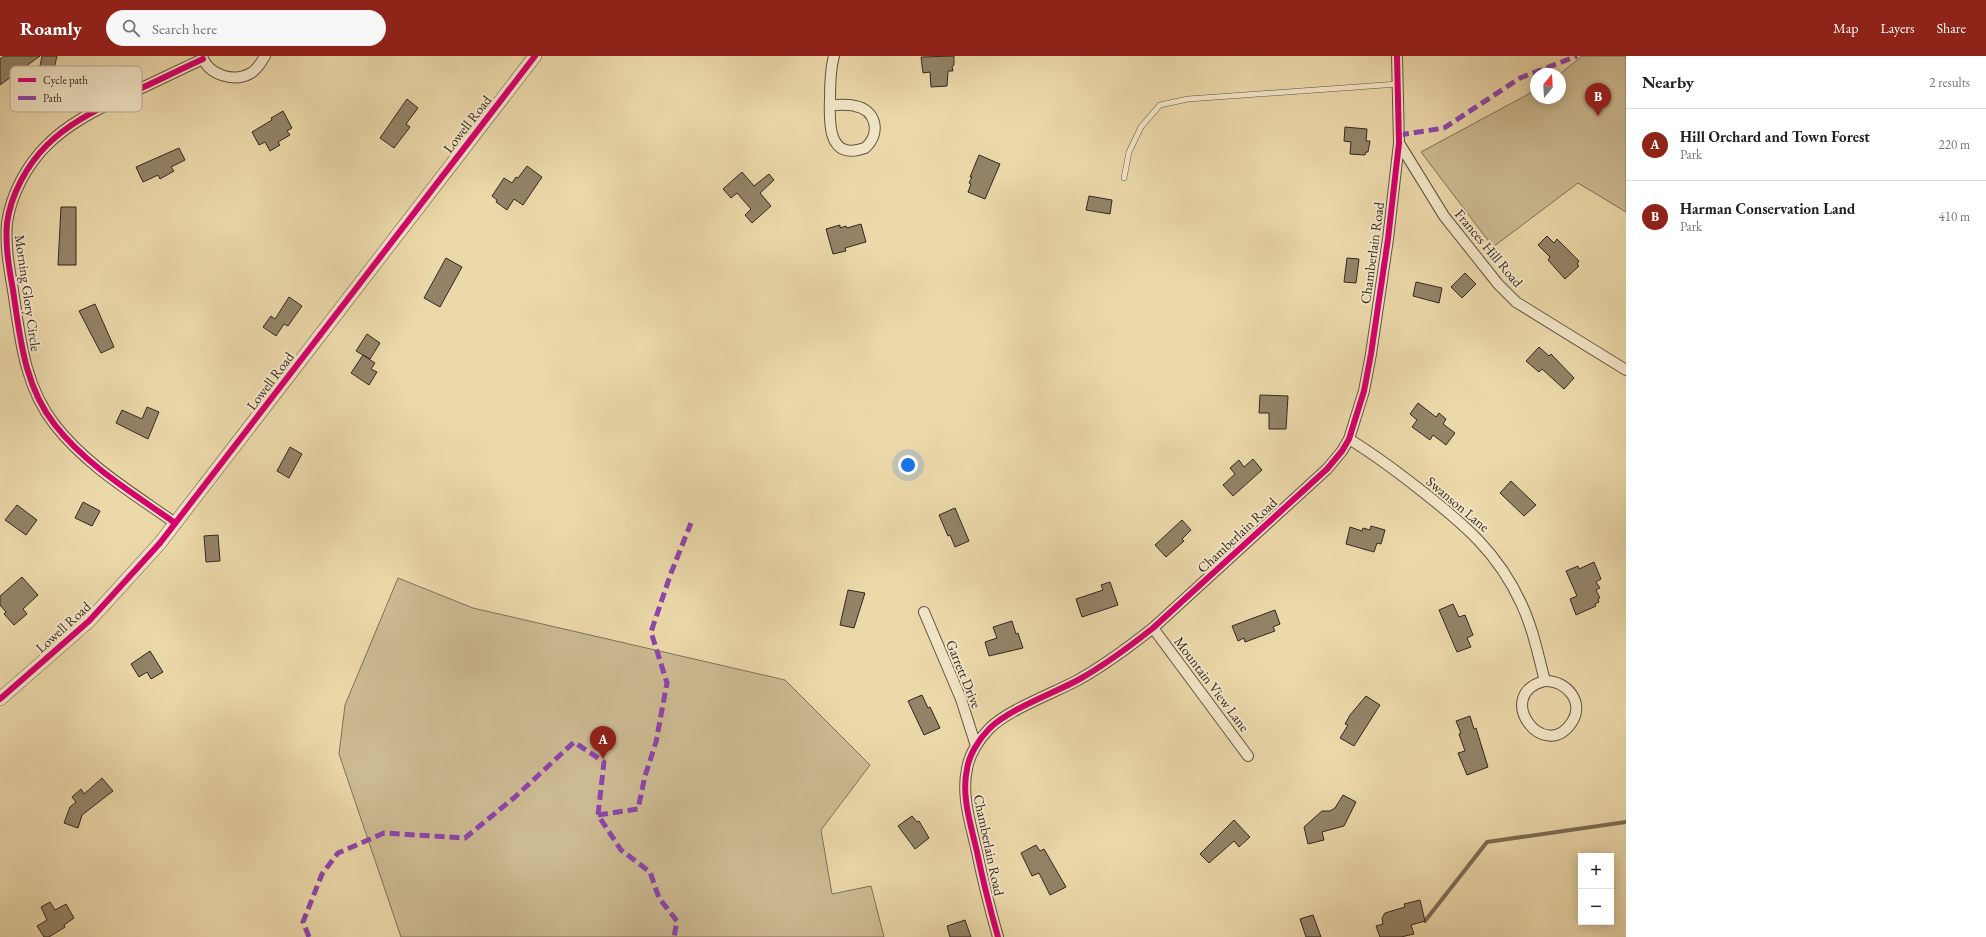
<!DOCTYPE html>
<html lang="en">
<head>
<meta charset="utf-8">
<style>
  :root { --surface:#fff; --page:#f6f6f6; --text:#202124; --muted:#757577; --line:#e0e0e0; --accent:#8f2418 }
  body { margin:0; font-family:"EB Garamond",serif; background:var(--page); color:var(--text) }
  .controls { position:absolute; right:12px; bottom:12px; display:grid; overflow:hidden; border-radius:0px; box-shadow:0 2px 10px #0003 }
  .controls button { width:36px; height:36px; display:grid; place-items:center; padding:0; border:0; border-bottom:1px solid var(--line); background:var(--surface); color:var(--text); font:20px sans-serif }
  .compass { position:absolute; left:1530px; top:12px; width:36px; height:36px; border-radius:50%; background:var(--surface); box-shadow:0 2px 10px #0003; rotate:18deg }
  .you { position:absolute; left:908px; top:409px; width:14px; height:14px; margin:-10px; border:3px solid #fff; border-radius:50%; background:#1a73e8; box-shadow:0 0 0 6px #1a73e833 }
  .badge { display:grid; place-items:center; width:26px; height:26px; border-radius:50%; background:var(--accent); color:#fff; font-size:13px; font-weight:700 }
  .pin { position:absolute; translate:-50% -33px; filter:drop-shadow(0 1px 2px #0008) }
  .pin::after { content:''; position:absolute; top:21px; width:14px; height:12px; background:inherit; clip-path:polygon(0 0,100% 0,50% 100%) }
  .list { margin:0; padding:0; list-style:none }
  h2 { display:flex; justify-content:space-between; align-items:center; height:52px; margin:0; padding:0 16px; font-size:17px }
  h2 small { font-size:13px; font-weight:400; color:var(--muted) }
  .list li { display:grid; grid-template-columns:26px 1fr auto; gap:12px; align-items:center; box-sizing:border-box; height:72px; padding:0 16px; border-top:1px solid var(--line) }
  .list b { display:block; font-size:15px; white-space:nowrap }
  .list p { margin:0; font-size:13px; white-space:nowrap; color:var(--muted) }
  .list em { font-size:13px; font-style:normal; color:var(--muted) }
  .icon { flex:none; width:22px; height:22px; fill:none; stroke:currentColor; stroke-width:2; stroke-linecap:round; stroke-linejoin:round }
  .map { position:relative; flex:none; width:1626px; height:881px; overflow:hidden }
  header { display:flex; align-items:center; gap:24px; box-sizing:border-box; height:56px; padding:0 20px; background:var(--accent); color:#fff }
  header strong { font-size:19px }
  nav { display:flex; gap:22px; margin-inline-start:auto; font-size:14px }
  .search { width:280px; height:36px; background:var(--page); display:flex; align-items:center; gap:10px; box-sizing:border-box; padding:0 14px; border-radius:22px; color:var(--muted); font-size:15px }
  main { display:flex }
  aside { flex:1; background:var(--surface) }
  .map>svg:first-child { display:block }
  .green { fill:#cdbb93; stroke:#80715a }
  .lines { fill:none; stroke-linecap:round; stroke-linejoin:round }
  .stream { stroke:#7c6d57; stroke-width:4 }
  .building { fill:#938468; stroke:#332721 }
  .service-casing { stroke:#615443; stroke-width:6 }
  .minor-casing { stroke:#615443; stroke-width:12 }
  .tertiary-casing { stroke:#615443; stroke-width:14 }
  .service { stroke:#f3e6c8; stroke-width:5 }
  .minor { stroke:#f3e6c8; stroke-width:10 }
  .tertiary { stroke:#f3e6c8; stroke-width:13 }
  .quiet { stroke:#8e44ad; stroke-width:5; stroke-dasharray:10 5; stroke-linecap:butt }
  .cycleway-casing { stroke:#f3e6c8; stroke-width:8 }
  .cycleway { stroke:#d6006c; stroke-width:6 }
  .labels { text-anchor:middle; stroke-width:4; stroke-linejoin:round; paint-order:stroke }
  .street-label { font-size:14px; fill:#332721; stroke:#f3e6c8 }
  .key { fill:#f3e6c8; stroke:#b9ad96; stroke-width:1 }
  .key-label { font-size:11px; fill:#332721 }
</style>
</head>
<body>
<header>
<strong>Roamly</strong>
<div class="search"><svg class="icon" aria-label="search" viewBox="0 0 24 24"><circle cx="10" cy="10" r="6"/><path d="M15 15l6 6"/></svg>Search here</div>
<nav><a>Map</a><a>Layers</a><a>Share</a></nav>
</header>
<main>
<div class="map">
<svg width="1626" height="881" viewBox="0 0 1626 881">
  <rect width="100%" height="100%" fill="#ecd9aa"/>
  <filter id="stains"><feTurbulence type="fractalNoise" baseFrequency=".005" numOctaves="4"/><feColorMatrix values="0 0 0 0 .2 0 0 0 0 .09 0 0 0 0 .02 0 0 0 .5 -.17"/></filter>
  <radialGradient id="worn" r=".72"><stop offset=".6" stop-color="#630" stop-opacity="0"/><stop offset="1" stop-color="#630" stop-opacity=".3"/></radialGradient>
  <path class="green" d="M1582,0H1626V156L1578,127L1493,191L1421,96L1536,34V42H1560V18Z
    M398,522L473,552L785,624L870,709L821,774L832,838L871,830L884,881H401L339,698L345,649Z"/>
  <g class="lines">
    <path class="stream" d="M1425,865L1487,786L1626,766"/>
  </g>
  <path class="building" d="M4,0H40L0,29V3Z
    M42,0H57L53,17L39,15Z
    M954,0V9L952,10L953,15H948L947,30L931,31L930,16L923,17L921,1Z
    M407,43L418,52L406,68L410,71L394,92L380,82Z
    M283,55L292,72L287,75L290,79L278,86L280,89L270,95L265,86L259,89L252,76L272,64L271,62Z
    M1345,71L1367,73L1366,85H1370L1368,96H1366L1365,99L1350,98L1351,86L1344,85Z
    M179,92L185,104L171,111L174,115L160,123L158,119L143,126L136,111Z
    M979,99L1000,108L985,143L968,136L971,128L969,127L972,121H970Z
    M527,110L542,121L523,149L514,143L507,154L496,146L497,144L492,140L504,122L512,127L516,121L518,122Z
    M742,116L754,130L769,118L774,124L760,137L771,150L752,167L745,159L751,153L737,137L731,142L723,133Z
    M1089,140L1112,144L1110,158L1086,154Z
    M61,151H76V209H58Z
    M861,168L866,186L845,192L846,195L833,198L826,173L840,169V172L846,170L847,172Z
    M1547,180L1554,187L1557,183L1579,205L1577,208L1579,210L1565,223L1548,204L1550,201L1538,189Z
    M446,202L462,211L440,251L424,242Z
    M1347,202L1359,203L1356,227L1344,226Z
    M1465,217L1476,228L1462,242L1451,231Z
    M1416,226L1442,232L1439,247L1413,240Z
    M289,241L302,250L288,270L284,268L276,280L263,271L271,260L275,263Z
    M95,248L114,291L101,297L79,255Z
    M367,278L380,287L370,303L356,295Z
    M1539,291L1549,300L1551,298L1574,322L1564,333L1542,313L1539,316L1526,305Z
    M363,299L375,307L371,313L377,316L369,329L351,317Z
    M1260,339L1288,340L1286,373H1269V357H1259Z
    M1418,347L1436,361L1439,357L1446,363L1443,368L1455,377L1446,389L1433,379L1430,384L1412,371L1417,364L1410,358Z
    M147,351L159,356L148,383L116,367L122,354L142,363Z
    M290,391L302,398L289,422L277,415Z
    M1253,403L1262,414L1233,440L1223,429L1235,418L1230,412L1239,404L1244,411Z
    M1511,425L1536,449L1524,460L1500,437Z
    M83,446L100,455L92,470L75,462Z
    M17,449L37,464L26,479L5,464Z
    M955,452L969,485L955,491L950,479L948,480L939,459Z
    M1182,464L1191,474L1182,483L1184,485L1166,501L1155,489Z
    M1371,470L1385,474L1381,488L1377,487L1374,496L1346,488L1350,471L1362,475L1363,472L1370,474Z
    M218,479L220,505L206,506L204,480Z
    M1594,506L1601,523L1596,526L1600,532L1596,534L1600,542L1598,543L1599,546L1595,548L1596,550L1576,559L1570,543L1577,540L1566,515L1578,510L1579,513Z
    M22,521L38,539L23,553L27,558L14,569L4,558L6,556L0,549V540Z
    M1110,526L1118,549L1082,561L1076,543L1103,534L1101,529Z
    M848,534L865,537L854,572L840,569Z
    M1453,548L1459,561L1465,559L1473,579L1467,582L1471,591L1457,596L1439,554Z
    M1275,554L1280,568L1273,571L1275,575L1245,586L1244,582L1238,585L1232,570Z
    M1012,565L1016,578L1018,577L1023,592L989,600L985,586L997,582L993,571Z
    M150,595L163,616L151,623L147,616L139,621L131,608Z
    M922,639L928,652L930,651L940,672L924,679L908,645Z
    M1366,640L1380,649L1354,690L1340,682L1348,669L1345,668L1350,659Z
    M1470,660L1474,673L1476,672L1488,711L1467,719L1458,697L1465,695L1459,678L1461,677L1456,665Z
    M102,722L113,735L82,759L78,772L64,767L70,751L76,746L72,741L81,733L84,738Z
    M1343,739L1356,746L1344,770L1322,776L1324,784L1308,788L1304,771L1322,755H1330L1335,752Z
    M912,760L917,766L919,765L929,782L915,793L898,770Z
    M1234,764L1250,781L1239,791L1234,785L1209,807L1200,798Z
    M1036,789L1040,795L1044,793L1066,831L1050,839L1039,817L1032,820L1021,797Z
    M1420,844L1425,865L1411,869L1414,878L1401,881H1380L1376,870L1383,868L1382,862L1385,857L1405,851L1404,848Z
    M50,846L55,854L66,848L74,862L64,869L65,871L49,881H44L37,870L47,864L41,851Z
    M1313,859L1321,881H1306L1300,863Z
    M965,864L971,881H950L947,870Z"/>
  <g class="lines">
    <defs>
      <path id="service" d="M1124,122L1129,96L1141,71L1160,49L1188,43L1398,28"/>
      <path id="minor" d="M202,0C208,19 234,27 251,17C258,13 261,6 265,0
        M830,49C838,49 847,48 855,50C877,54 881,78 865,92C828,105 829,68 830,43C830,29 830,14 834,0
        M1399,87L1444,160L1498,228L1516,246L1626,314
        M1349,383C1375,399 1399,417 1423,436C1465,469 1498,497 1521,547C1533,572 1538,599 1545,625C1492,638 1544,709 1572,666C1585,646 1566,624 1545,625
        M175,467C133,437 87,410 55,369C24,330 20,281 13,234C9,212 5,189 7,167C11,138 27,109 47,89C71,65 101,52 131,37C155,26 179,14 203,3
        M924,556L961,643L976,690
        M1153,572L1248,700
        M998,881C990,853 983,825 977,796C971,769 961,740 967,713C969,699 979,683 989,673C1007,654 1054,637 1078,624C1105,609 1129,591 1153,572L1327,413L1342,395L1349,383L1364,335L1371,298L1388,183L1399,87L1397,0"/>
      <path id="tertiary" d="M0,643L89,565L160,487L535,0"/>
    </defs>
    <use href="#service" class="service-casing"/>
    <use href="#minor" class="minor-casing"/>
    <use href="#tertiary" class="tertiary-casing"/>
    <use href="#service" class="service"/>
    <use href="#minor" class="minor"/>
    <use href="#tertiary" class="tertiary"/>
    <path class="quiet" d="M1399,79L1444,72L1520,22L1577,0
      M598,759L638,753L645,720L656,686L667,627L651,576L671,517L691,467
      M309,881L303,866L322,818L338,797L384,777L465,782L515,741L574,686L604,706L598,759L621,794L650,816L659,842L677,865L674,881"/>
    <defs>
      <path id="cycleway" d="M175,467C133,437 87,410 55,369C24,330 20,281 13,234C9,212 5,189 7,167C11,138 27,109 47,89C71,65 101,52 131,37C155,26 179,14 203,3
        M0,643L89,565L160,487L535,0
        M998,881C990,853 983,825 977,796C971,769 961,740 967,713C969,699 979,683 989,673C1007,654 1054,637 1078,624C1105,609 1129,591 1153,572L1327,413L1342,395L1349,383L1364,335L1371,298L1388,183L1399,87L1397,0"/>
    </defs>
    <use href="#cycleway" class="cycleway-casing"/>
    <use href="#cycleway" class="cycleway"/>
  </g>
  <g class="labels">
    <g class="street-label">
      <text transform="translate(467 68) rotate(-52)" y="5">Lowell Road</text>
      <text transform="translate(1489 192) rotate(50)" y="5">Frances Hill Road</text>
      <text transform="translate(1372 197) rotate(-82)" y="5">Chamberlain Road</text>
      <text transform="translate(28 237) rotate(82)" y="5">Morning Glory Circle</text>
      <text transform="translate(270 325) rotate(-53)" y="5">Lowell Road</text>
      <text transform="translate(1458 448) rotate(40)" y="5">Swanson Lane</text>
      <text transform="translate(1237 479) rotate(-43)" y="5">Chamberlain Road</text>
      <text transform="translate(63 571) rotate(-42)" y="5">Lowell Road</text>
      <text transform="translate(964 618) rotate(68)" y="5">Garrett Drive</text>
      <text transform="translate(1212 628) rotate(53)" y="5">Mountain View Lane</text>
      <text transform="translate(989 789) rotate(78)" y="5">Chamberlain Road</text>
    </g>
  </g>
  <rect x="10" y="10" width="132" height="46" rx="6" class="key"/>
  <rect x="18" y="22" width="18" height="4" fill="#d6006c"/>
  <rect x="18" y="40" width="18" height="4" fill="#8e44ad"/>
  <g class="key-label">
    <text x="43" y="28">Cycle path</text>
    <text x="43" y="46">Path</text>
  </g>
  <rect width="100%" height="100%" filter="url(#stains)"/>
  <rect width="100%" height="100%" fill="url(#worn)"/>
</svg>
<div class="controls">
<button>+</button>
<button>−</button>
</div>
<svg class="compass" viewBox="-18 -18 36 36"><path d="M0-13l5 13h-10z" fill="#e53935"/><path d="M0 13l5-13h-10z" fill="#757577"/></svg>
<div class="you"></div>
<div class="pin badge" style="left:603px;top:703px">A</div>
<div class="pin badge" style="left:1598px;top:60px">B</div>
</div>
<aside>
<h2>Nearby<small>2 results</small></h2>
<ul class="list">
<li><span class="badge">A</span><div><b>Hill Orchard and Town Forest</b><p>Park</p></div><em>220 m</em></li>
<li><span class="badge">B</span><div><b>Harman Conservation Land</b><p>Park</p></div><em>410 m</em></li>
</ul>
</aside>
</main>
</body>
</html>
